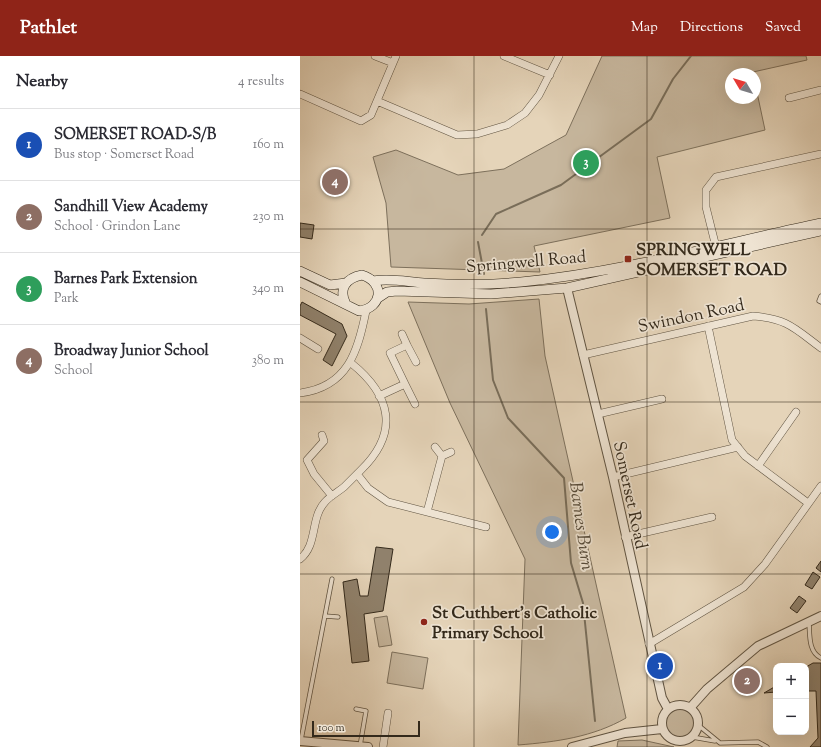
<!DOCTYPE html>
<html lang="en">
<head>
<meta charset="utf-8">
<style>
  :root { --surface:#fff; --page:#f7f7f7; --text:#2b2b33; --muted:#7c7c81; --line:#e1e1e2; --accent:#8f2418 }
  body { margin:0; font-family:"Sorts Mill Goudy",serif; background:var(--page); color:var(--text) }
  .controls { position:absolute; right:12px; bottom:12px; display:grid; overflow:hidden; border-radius:8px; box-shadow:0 4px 16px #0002 }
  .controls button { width:36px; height:36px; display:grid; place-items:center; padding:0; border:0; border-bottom:1px solid var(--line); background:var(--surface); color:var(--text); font:20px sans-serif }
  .compass { position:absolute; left:425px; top:12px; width:36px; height:36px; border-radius:50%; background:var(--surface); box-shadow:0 4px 16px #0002; rotate:308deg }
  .scale { position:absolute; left:12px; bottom:10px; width:108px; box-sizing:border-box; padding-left:4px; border:2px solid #33291b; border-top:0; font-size:11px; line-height:14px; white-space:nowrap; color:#33291b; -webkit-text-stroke:3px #eee3d2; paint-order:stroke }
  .you { position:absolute; left:252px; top:476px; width:14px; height:14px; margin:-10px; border:3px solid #fff; border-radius:50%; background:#1a73e8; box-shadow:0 0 0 6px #1a73e833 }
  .badge { display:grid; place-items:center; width:26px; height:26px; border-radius:50%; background:var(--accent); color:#fff; font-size:13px; font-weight:700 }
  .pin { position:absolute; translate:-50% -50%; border:2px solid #fff; box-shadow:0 1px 4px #0006 }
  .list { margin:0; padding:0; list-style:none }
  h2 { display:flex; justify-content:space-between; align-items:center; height:52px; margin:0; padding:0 16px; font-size:17px }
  h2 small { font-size:13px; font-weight:400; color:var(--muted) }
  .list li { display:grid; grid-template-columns:26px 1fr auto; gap:12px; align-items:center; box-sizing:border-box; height:72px; padding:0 16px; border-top:1px solid var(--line) }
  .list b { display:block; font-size:15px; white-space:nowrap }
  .list p { margin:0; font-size:13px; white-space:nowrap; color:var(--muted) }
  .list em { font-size:13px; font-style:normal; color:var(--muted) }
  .map { position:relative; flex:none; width:521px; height:691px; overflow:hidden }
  header { display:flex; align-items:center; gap:24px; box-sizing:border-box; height:56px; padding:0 20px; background:var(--accent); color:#fff }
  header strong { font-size:19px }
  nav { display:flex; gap:22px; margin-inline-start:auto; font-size:14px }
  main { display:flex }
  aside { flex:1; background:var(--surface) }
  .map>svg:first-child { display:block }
  .green { fill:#c7b79e; stroke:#7d705c }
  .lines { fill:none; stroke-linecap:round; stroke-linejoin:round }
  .stream { stroke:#796d59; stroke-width:2 }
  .building { fill:#90826d; stroke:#33291b }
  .service-casing { stroke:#605442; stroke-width:5 }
  .minor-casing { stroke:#605442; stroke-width:8 }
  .tertiary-casing { stroke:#605442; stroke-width:10 }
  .secondary-casing { stroke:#33291b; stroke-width:10 }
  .service { stroke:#eee3d2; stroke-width:3.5 }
  .minor { stroke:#eee3d2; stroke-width:7 }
  .tertiary { stroke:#eee3d2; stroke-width:8 }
  .secondary { stroke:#eee3d2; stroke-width:9 }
  .grid { fill:none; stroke:#33291b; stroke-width:1; stroke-opacity:0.55 }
  .poi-dot { fill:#8f2418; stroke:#eee3d2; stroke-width:1.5 }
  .labels { text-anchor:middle; stroke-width:3.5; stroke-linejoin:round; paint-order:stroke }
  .poi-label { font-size:17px; font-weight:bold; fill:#33291b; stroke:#eee3d2; text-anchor:start }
  .street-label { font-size:17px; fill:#33291b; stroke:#eee3d2 }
  .water-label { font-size:18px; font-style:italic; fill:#564b3a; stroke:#eee3d2 }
</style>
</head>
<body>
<header>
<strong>Pathlet</strong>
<nav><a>Map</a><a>Directions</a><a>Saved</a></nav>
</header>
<main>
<aside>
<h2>Nearby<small>4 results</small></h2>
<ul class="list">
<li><span class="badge" style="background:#1a4fb4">1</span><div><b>SOMERSET ROAD-S/B</b><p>Bus stop · Somerset Road</p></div><em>160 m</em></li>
<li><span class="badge" style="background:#8d6e63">2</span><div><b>Sandhill View Academy</b><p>School · Grindon Lane</p></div><em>230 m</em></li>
<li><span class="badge" style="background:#2e9e5b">3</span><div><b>Barnes Park Extension</b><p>Park</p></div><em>340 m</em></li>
<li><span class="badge" style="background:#8d6e63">4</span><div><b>Broadway Junior School</b><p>School</p></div><em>380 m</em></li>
</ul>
</aside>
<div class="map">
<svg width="521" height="691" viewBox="0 0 521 691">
  <rect width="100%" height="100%" fill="#e5d4b9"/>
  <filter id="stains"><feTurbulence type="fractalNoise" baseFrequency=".005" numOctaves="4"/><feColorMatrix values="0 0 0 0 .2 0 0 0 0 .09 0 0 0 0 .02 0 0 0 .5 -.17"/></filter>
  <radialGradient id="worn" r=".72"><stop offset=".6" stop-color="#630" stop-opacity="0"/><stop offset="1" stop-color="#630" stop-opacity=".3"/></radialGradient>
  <path class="green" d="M302,0H506L507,4L453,16V18H431V42H455V27L465,74L357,101L370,162L234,190L240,216L91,211L86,147L73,101L96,94L158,119L204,113L266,79Z
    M239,243L245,300L326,662C293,681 256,686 218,689L225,503L150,347L108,246L169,248Z
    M87,560L92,589L79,591L74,562Z
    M92,596L128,602L123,633L87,627Z
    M361 667a18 18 0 1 1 36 0a18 18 0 1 1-36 0Z
    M342,684L374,691H317L318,685Z"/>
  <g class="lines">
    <path class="stream" d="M182,179L196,158L261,129L351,63L373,23L391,0
      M178,186L184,218
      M186,253L193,324L208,362L264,422L271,507L283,547L295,665"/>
  </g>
  <path class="building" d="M0,167L14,169L12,183L0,181Z
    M2,246L42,268L47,280L32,310L23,304L36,278L0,259V250Z
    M76,491L93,493L83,555L64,558L69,605L52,607L43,526L57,523L60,540H68Z
    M521,505V516L516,512Z
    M513,516L520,521L512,533L505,529Z
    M499,540L506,545L497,557L490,552Z
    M513,607H521V691H510L518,682L516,635H506V611Z
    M476,630V636L464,637Z"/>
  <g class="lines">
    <defs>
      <path id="service" d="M521,240L519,245L521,246
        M25,560L38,561
        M509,567C510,578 508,596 521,602
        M56,653L66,655L60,690
        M398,669L420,687L458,686L467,691
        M392,681L415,685
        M1,684L32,523"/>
      <path id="minor" d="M75,0L93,7
        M204,0L250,19
        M0,38L61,65L71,59L96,0
        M489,42L521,34
        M77,45L157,79L177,78L207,69L225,57L239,39L259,0
        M417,195L406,151V134L416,121L521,98
        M408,270L432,384L445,400L508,447
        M102,278L107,289
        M0,282L18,293
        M283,299L453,260C488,263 494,272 521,292
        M105,328L90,297L107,289L116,306
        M0,337C48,331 58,295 66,255
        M79,340L105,328L115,348
        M298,358L362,343
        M22,379L24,385L7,404L14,418L32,440
        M135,391L142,400
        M458,410L496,356
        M57,418L68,432L88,446L186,471
        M313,421L438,391
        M127,456L142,400L151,396
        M325,481L412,461
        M0,503C18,489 10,462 25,446C30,440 38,436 44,431C50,425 56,419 61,414C100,376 91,339 51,307
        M349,588L444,531L465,508L521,430
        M83,691L88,657"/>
      <path id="tertiary" d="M267,232L313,421L362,642L368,653
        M362 667a18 18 0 1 1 36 0a18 18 0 1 1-36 0Z
        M390,652L407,633L458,590L521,560
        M0,685L68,691
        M272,691L325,677L362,673"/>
      <path id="secondary" d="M0,215L30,229L46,227
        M73,225C91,222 107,226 124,227C156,229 190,229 221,226C322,216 422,188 521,167
        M0,226L59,255C83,252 85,226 62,219C46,222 38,233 46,248
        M78,242L87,236L97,235L191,238L267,232L521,175"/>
    </defs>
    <use href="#service" class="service-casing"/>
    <use href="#minor" class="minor-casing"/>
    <use href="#tertiary" class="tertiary-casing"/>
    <use href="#secondary" class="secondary-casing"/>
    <use href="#service" class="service"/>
    <use href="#minor" class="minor"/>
    <use href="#tertiary" class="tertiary"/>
    <use href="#secondary" class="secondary"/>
  </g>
  <path class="grid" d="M174,0V691M347,0V691M0,173H521M0,346H521M0,518H521"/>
  <g class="poi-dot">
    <rect x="324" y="199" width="8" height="8" rx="2"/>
    <circle cx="124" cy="566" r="4"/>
  </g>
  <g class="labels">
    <g class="poi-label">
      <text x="336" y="199">SPRINGWELL<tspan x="336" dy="20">SOMERSET ROAD</tspan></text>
      <text x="132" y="562">St Cuthbert's Catholic<tspan x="132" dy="20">Primary School</tspan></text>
    </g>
    <g class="street-label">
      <text transform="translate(226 205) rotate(-5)" y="6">Springwell Road</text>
      <text transform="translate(391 259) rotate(-12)" y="6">Swindon Road</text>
      <text transform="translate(331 439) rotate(78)" y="6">Somerset Road</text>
    </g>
    <g class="water-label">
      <text transform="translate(282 470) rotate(82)" y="6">Barnes Burn</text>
    </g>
  </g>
  <rect width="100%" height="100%" filter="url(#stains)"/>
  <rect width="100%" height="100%" fill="url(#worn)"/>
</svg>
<div class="controls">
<button>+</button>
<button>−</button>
</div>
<svg class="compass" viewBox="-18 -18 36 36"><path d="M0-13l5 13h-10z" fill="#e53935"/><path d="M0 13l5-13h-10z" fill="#7c7c81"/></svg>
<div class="scale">100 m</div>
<div class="you"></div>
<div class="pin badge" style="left:360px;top:610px;background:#1a4fb4">1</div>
<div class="pin badge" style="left:447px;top:625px;background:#8d6e63">2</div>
<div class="pin badge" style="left:286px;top:107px;background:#2e9e5b">3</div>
<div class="pin badge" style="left:35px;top:126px;background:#8d6e63">4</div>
</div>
</main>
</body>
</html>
